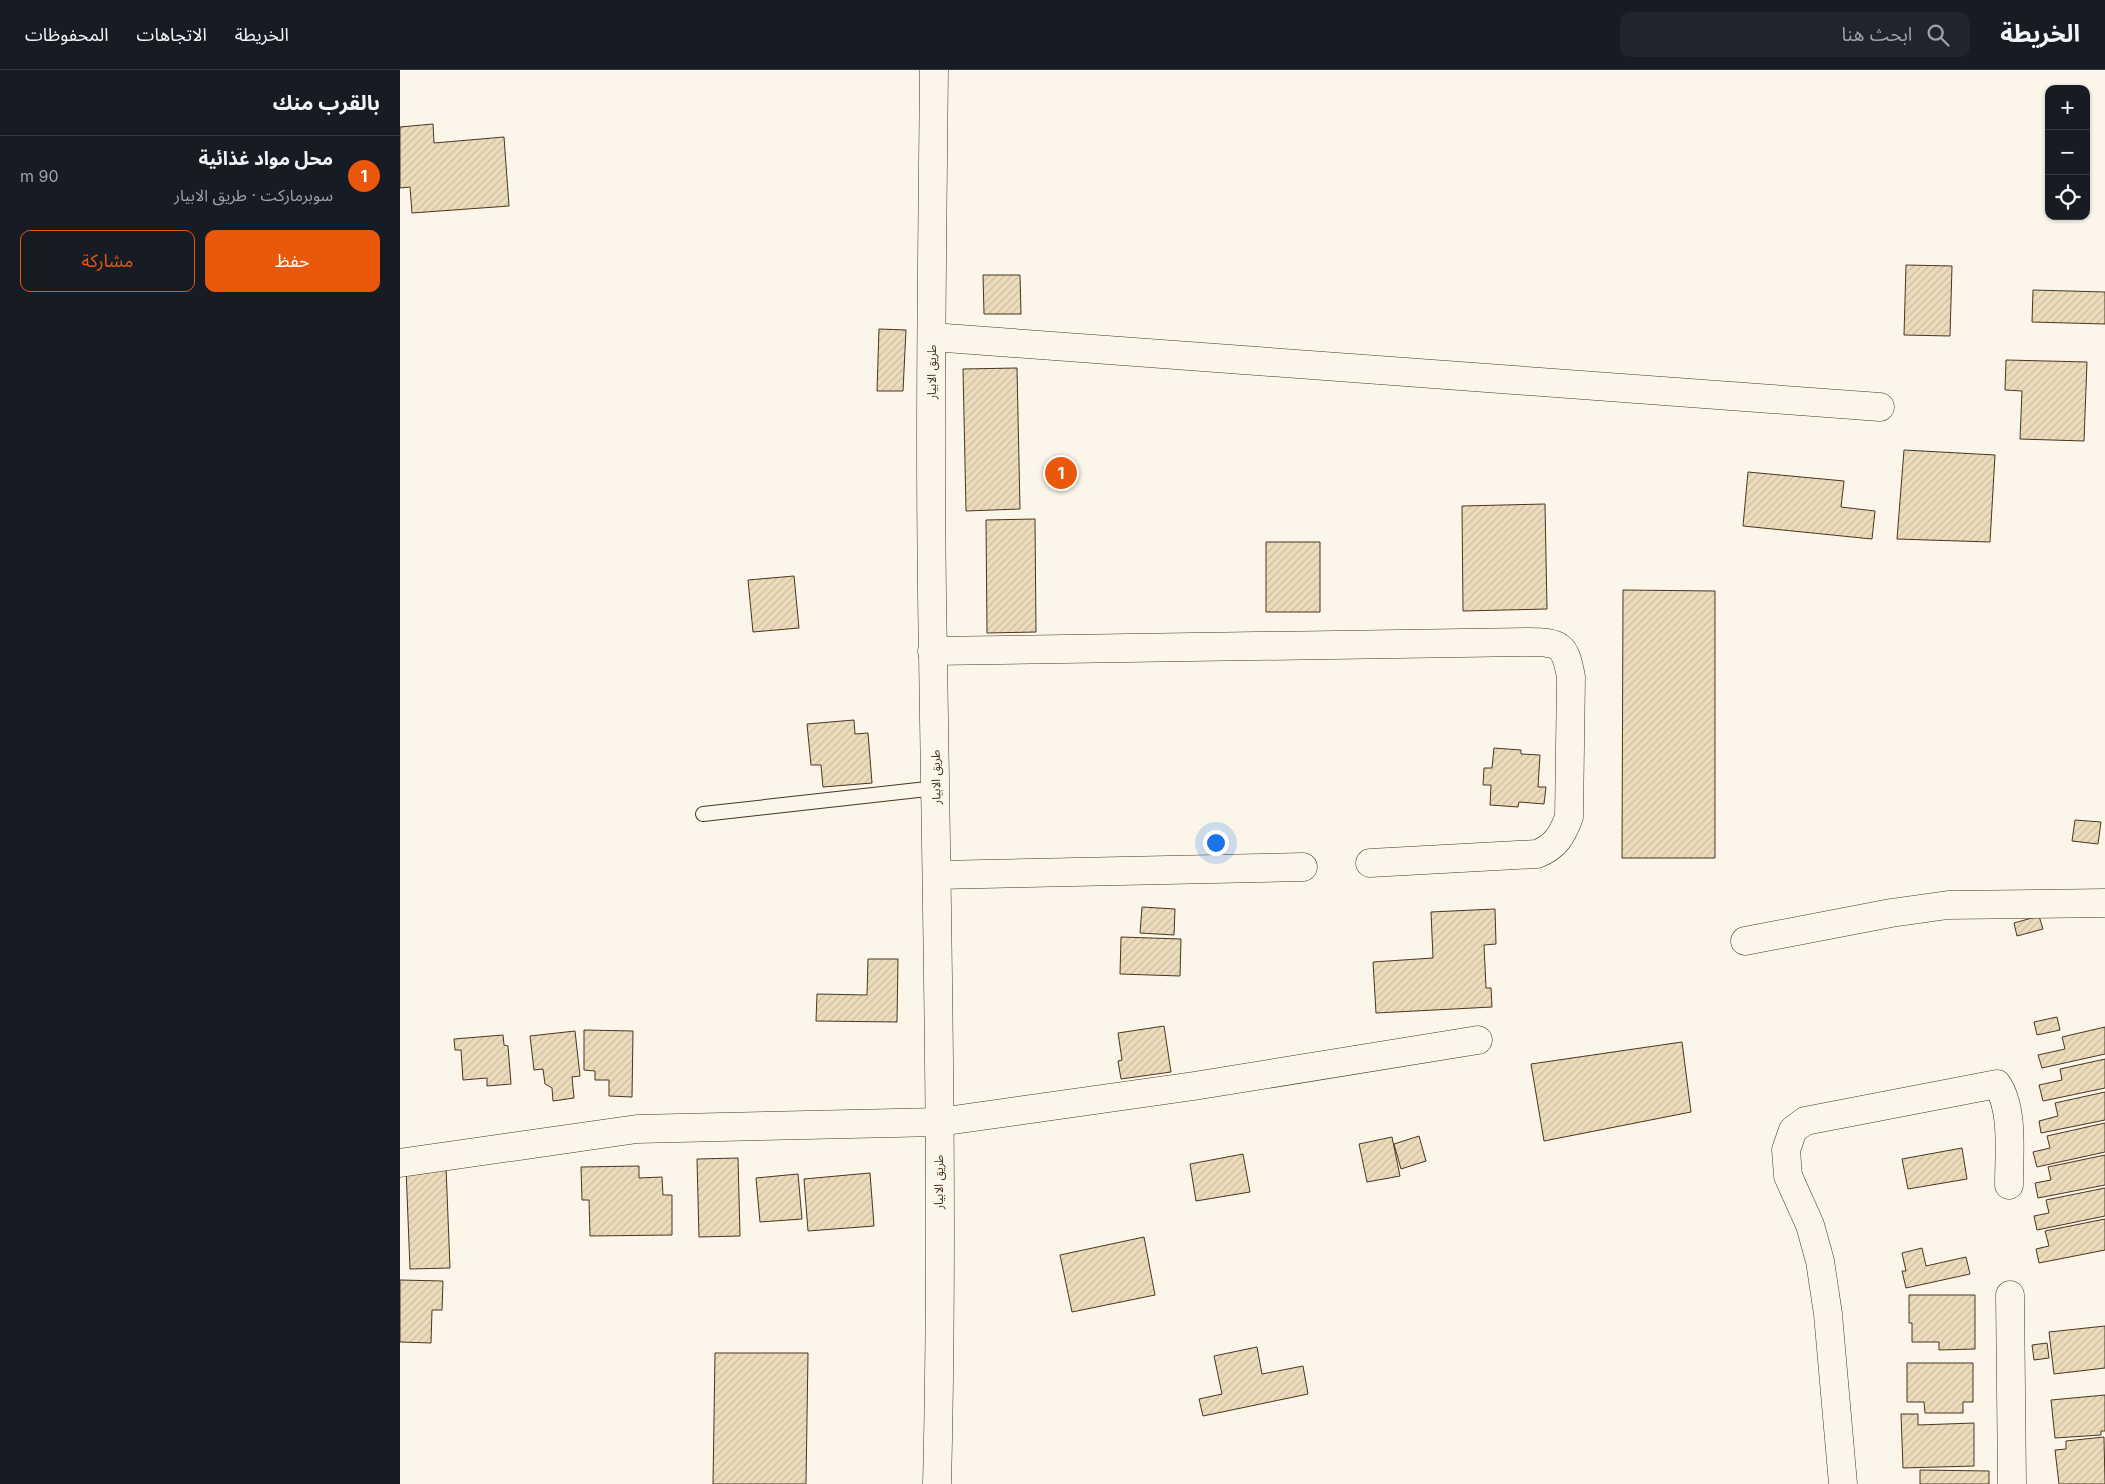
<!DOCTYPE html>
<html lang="ar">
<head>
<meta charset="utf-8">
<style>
  :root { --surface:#171b24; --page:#20242c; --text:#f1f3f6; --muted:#9ea1a6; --line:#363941; --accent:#ea580c }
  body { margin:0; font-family:Inter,"Noto Sans Arabic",sans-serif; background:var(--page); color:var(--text); direction:rtl }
  .controls { position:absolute; right:15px; top:15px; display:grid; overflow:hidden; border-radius:10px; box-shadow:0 1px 4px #0004 }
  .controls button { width:45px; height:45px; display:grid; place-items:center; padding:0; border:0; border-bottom:1px solid var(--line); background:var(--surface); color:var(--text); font:25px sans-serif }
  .you { position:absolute; left:815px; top:772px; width:18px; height:18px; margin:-12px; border:4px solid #fff; border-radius:50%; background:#1a73e8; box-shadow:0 0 0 8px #1a73e833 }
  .badge { display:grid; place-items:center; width:32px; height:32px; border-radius:50%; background:var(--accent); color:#fff; font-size:16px; font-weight:700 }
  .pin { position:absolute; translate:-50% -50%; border:2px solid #fff; box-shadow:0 1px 5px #0006 }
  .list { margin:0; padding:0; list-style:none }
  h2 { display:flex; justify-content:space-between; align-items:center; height:65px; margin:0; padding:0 20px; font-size:21px }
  h2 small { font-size:16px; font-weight:400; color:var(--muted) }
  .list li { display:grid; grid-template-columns:32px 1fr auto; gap:15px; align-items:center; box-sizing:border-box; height:80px; padding:0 20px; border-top:1px solid var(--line) }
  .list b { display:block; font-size:19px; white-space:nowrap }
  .list p { margin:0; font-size:16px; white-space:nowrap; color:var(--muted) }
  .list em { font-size:16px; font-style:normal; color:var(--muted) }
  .actions { display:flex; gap:10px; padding:15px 20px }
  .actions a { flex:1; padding:11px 0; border:1px solid var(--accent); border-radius:10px; text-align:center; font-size:18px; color:var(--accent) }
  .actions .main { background:var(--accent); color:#fff }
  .icon { flex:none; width:28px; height:28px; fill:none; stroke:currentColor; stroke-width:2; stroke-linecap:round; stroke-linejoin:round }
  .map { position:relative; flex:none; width:1705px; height:1414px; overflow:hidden; direction:ltr }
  header { display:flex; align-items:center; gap:30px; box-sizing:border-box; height:70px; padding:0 25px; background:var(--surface); border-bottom:1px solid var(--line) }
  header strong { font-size:24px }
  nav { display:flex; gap:28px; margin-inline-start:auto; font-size:18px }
  .search { width:350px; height:45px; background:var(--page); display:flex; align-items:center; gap:12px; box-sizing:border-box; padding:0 18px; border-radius:10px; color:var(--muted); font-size:19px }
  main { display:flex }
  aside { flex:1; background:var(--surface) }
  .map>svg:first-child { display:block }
  .building { fill:url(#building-hatch); stroke:#4a3520 }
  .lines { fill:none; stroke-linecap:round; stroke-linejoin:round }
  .lane-casing { stroke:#4a3520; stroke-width:16 }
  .street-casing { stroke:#4a3520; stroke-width:29 }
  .secondary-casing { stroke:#4a3520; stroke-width:29 }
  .lane { stroke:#fbf6e9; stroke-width:14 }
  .street { stroke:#fbf6e9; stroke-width:28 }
  .secondary { stroke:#fbf6e9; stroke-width:28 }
  .labels { text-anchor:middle; stroke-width:4; stroke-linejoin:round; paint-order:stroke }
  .street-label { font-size:12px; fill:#4a3520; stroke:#fbf6e9 }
</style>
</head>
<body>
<header>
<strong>الخريطة</strong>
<div class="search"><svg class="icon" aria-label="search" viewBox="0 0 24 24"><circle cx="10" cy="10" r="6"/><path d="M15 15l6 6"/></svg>ابحث هنا</div>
<nav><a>الخريطة</a><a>الاتجاهات</a><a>المحفوظات</a></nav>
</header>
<main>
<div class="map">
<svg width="1705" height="1414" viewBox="0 0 1705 1414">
  <defs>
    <pattern id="building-hatch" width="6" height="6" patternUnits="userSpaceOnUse" patternTransform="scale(1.25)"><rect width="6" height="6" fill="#ecdcbc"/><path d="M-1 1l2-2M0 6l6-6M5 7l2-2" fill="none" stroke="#ccbda1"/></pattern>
  </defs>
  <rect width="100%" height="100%" fill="#fbf6e9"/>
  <path class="building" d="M33,54L34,73L104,67L109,136L12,143L10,117L0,118V57Z
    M1506,195L1552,196L1550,266L1504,265Z
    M583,205H620L621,244H584Z
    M1633,220L1705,222V254L1632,252Z
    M479,259L506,260L503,321H477Z
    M1606,290L1687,292L1684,371L1620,369L1622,321L1605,320Z
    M617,298L620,439L566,441L563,299Z
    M1504,380L1595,385L1590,472L1497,469Z
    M1348,402L1444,411L1441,437L1475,441L1472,469L1343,456Z
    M1145,434L1147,539L1063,541L1062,436Z
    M635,449L636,562L587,563L586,450Z
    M866,472H920V542H866Z
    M394,506L399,558L353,562L348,510Z
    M1223,520L1315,521V788H1222Z
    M454,650L455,664L468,663L472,713L423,717L421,695H411L407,654Z
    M1094,678L1121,680V684L1140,685L1138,717H1146L1144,734L1119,732L1118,737L1090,735L1091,715H1083L1084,698H1092Z
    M1675,750L1701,752L1698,774L1672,771Z
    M742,837L775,839L774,865L740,863Z
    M1095,839L1096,874L1084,875L1086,918H1091L1092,937L976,943L973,892L1033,888L1031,842Z
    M1639,846L1643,859L1617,866L1614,853Z
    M721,867L781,869L780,906L720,904Z
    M468,889H498L497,952L416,951L417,924L467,925Z
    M1657,947L1660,960L1637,965L1634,952Z
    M764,956L771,1002L721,1009L718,991L722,990L718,963Z
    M1705,957V984L1642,998L1638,985L1665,979L1662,967Z
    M184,960L233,961L232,1027L209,1026V1010H195V1001L184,1000Z
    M175,961L180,1006L172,1007L174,1028L153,1031L152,1018L145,1014L143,999L134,1000L130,966Z
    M103,965L104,975L108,976L111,1014L87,1016V1008L63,1010L61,980H55L54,969Z
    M1282,972L1291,1042L1144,1071L1131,994Z
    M1705,989V1018L1643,1031L1639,1015L1662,1010L1660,999Z
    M1705,1022V1050L1641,1063L1639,1051L1658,1046L1655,1033Z
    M1705,1053V1082L1637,1097L1633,1082L1650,1078L1647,1066Z
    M1019,1066L1026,1091L1001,1099L994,1074Z
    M992,1067L1000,1106L967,1112L959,1074Z
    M1562,1078L1567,1109L1508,1119L1502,1089Z
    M843,1084L850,1122L796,1131L790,1094Z
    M1705,1085V1115L1638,1128L1635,1113L1651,1110L1648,1097Z
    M338,1088L340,1166L299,1167L297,1089Z
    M239,1096V1108L262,1107L263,1125H272V1165L190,1166L189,1130H182L181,1097Z
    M46,1097L50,1198L10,1199L6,1098Z
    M470,1103L474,1156L408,1161L404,1109Z
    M398,1104L402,1149L360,1152L356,1108Z
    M1705,1118V1146L1637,1160L1634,1146L1649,1143L1646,1130Z
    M1705,1149V1180L1639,1193L1636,1179L1649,1176L1645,1161Z
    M744,1167L755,1225L672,1242L660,1185Z
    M1522,1178L1526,1196L1566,1187L1570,1204L1506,1218L1502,1201H1506L1502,1183Z
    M0,1210L43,1211L42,1240H32L31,1273L0,1272Z
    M1509,1225H1575V1279L1539,1280V1272H1512V1253H1509Z
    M1705,1256V1298L1654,1304L1649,1262Z
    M1647,1273L1649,1288L1634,1290L1632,1275Z
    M857,1277L862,1304L903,1296L908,1324L803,1346L799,1329L822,1324L814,1286Z
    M315,1283H408L406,1414H313Z
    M1507,1293H1573V1332H1563V1343H1525L1524,1332H1507Z
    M1705,1325V1361H1701V1365L1655,1368L1651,1330Z
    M1501,1344H1518V1355L1574,1353V1396L1503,1398Z
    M1704,1367L1705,1414H1659L1655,1380L1666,1379V1371Z
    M1520,1400L1589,1401V1414H1520Z"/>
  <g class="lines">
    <defs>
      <path id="lane" d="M303,744L536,718"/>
      <path id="street" d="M532,267L1480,337
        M532,581L1128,572C1161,572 1165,575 1171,607L1169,747C1162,766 1155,777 1137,784L970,793
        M538,805L903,797
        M1345,871L1491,843L1548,835L1705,833
        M0,1093L237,1059L539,1052L794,1016L1078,970
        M1610,1225L1612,1414
        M1443,1414L1428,1244L1420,1191L1410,1155L1388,1106L1386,1080L1393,1060L1405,1051L1597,1014C1614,1039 1609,1084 1609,1115"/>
      <path id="secondary" d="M534,0C532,194 529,389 533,583C537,860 544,1137 537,1414"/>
    </defs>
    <use href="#lane" class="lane-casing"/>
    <use href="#street" class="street-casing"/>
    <use href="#secondary" class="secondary-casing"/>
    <use href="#lane" class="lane"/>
    <use href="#street" class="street"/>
    <use href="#secondary" class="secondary"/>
  </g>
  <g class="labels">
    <g class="street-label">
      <text transform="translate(532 302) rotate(-90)" y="4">طريق الابيار</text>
      <text transform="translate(536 707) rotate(-91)" y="4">طريق الابيار</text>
      <text transform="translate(539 1112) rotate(-90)" y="4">طريق الابيار</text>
    </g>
  </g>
</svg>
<div class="controls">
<button>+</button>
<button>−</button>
<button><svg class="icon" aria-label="locate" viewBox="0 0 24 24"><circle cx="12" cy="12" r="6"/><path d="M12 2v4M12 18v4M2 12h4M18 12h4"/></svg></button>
</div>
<div class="you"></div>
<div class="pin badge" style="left:661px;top:403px">1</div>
</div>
<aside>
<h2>بالقرب منك<small></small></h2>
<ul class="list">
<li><span class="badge">1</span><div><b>محل مواد غذائية</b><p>سوبرماركت · طريق الابيار</p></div><em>90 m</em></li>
</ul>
<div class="actions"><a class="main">حفظ</a><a>مشاركة</a></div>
</aside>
</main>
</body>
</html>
